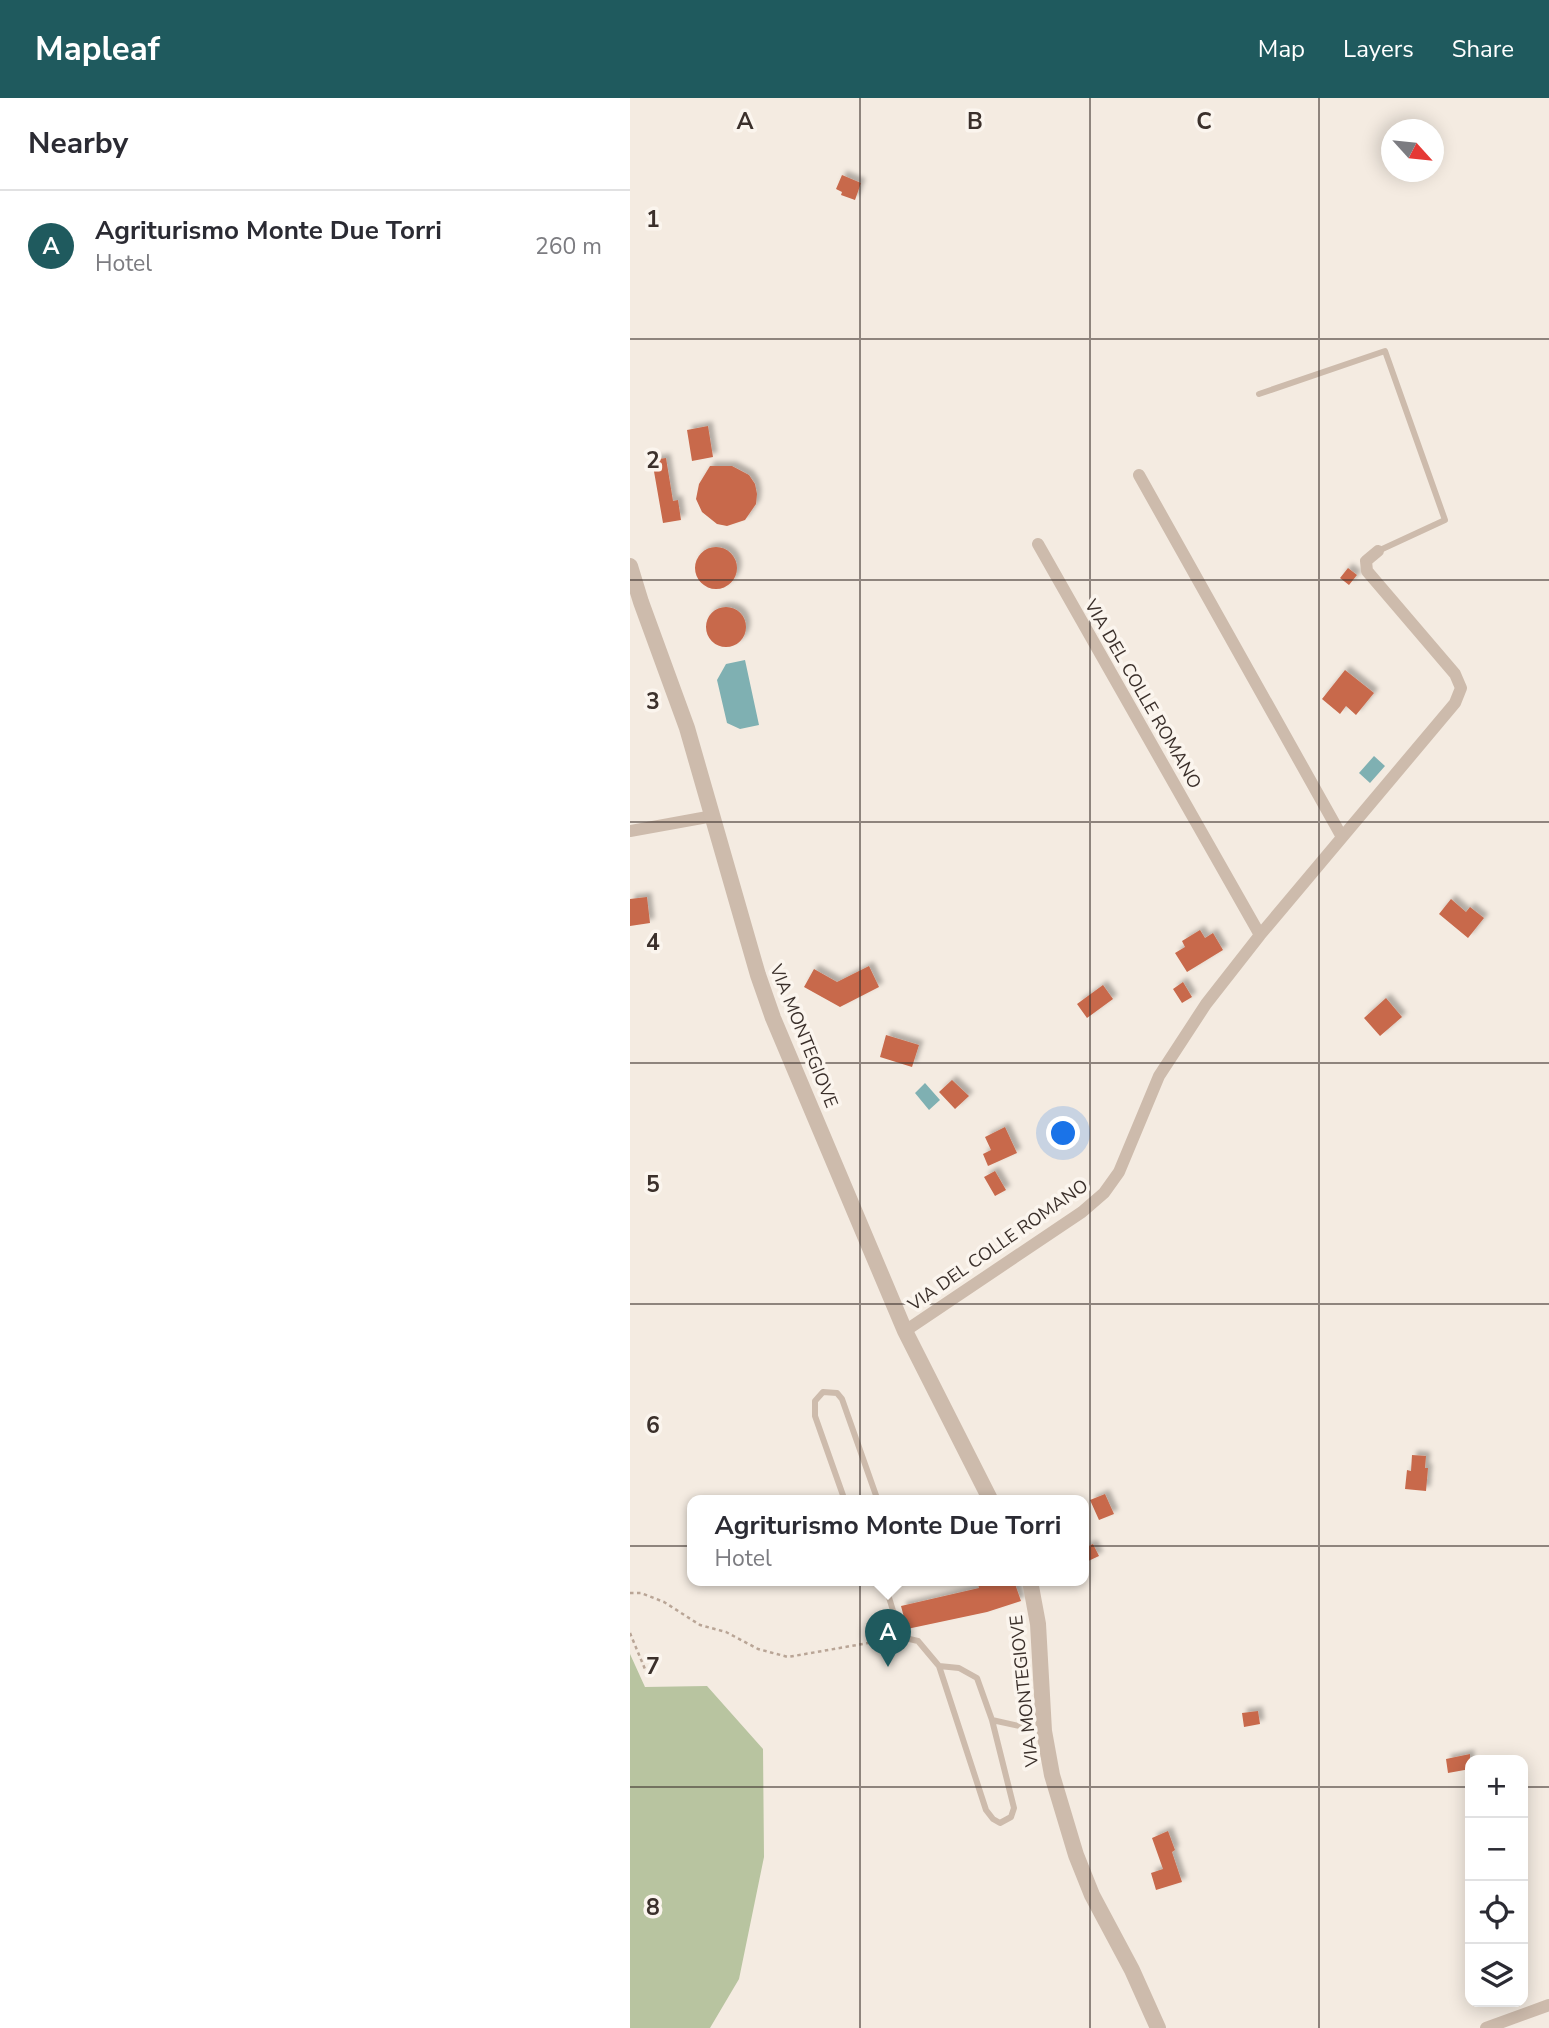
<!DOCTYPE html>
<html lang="en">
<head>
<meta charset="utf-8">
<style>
  :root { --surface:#fff; --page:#f7f7f7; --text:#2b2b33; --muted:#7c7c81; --line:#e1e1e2; --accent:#1f5a5e }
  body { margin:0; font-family:"Nunito Sans",sans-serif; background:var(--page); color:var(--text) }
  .controls { position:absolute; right:21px; bottom:21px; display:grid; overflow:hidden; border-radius:14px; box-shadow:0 4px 18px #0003 }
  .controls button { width:63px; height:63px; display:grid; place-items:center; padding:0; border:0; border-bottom:2px solid var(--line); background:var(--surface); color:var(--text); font:35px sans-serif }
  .compass { position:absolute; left:751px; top:21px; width:63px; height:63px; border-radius:50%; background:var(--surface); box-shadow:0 4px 18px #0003; rotate:117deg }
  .you { position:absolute; left:434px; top:1036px; width:24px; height:24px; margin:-18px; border:5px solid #fff; border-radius:50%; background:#1a73e8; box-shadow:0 0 0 10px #1a73e833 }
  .badge { display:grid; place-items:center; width:46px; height:46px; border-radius:50%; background:var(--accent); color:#fff; font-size:23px; font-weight:700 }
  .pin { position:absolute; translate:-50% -58px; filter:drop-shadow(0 2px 4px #0008) }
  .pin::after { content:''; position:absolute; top:37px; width:24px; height:21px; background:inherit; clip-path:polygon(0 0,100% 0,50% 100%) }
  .popup { position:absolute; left:57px; top:1397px; width:402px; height:91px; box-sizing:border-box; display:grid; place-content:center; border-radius:14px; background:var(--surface); filter:drop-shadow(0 2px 5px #0005); font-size:23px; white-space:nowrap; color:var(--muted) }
  .popup b { font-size:26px; color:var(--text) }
  .popup::after { content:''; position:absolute; left:50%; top:100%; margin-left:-14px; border:14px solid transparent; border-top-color:var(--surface) }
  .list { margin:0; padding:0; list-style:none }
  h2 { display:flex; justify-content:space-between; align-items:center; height:91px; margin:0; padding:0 28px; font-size:30px }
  h2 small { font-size:23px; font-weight:400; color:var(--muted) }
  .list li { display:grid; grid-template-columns:46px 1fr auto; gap:21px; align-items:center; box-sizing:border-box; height:112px; padding:0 28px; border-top:2px solid var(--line) }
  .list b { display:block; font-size:26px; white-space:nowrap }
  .list p { margin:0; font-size:23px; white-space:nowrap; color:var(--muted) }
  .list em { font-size:23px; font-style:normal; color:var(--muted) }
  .icon { flex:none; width:38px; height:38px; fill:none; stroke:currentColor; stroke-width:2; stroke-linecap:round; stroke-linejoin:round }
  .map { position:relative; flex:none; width:919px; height:1930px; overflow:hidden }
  header { display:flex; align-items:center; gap:42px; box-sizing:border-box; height:98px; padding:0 35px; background:var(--accent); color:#fff }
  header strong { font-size:33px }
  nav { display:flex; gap:38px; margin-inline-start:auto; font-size:24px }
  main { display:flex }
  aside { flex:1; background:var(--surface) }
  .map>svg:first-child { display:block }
  .green { fill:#b8c4a0 }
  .water { fill:#7fb0b2 }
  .building { fill:#c8694b; filter:url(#shadow) }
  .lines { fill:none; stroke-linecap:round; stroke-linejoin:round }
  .path { stroke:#b9a596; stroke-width:2.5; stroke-dasharray:3.5 3.5; stroke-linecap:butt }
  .service { stroke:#cdbbac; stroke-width:6 }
  .minor { stroke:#cdbbac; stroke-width:12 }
  .tertiary { stroke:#cdbbac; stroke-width:16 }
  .grid { fill:none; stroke:#3b302b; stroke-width:2; stroke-opacity:0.55 }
  .labels { text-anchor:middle; stroke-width:7; stroke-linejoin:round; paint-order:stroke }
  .street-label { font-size:18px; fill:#3b302b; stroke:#fbf5ee }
  .grid-label { font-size:23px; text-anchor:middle; font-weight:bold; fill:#3b302b; stroke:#fbf5ee; stroke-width:7; stroke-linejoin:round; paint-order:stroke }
</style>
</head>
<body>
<header>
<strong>Mapleaf</strong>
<nav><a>Map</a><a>Layers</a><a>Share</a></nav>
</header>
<main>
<aside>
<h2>Nearby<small></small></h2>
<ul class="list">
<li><span class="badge">A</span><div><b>Agriturismo Monte Due Torri</b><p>Hotel</p></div><em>260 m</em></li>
</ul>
</aside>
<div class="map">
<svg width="919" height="1930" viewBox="0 0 919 1930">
  <defs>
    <filter id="shadow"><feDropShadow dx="4.5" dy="-4.5" stdDeviation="2" flood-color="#0004"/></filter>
  </defs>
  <rect width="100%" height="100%" fill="#f4ebe1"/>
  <path class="green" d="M0,1556L15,1589L77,1588L133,1651L134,1759L109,1881L80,1930H0Z"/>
  <path class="water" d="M115,562L129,627L110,631L97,625L87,582L96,566Z
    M744,658L755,668L740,685L729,675Z
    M295,985L310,1002L299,1012L285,995Z"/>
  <path class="building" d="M212,77L231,85L225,102L211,97L212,94L206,91Z
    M78,328L83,359L62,363L57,332Z
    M36,360L43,403L48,402L51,422L33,425L22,362Z
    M80,368H102L119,377L125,386L127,396L126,406L115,422L97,428L87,426L72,414L66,401L69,386Z
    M65 470a21 21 0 1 1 42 0a21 21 0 1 1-42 0Z
    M718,470L727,477L719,487L710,480Z
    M76 529a20 20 0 1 1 40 0a20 20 0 1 1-40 0Z
    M715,572L744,595L726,617L716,608L710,616L692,601Z
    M17,799L20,825L0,828V801Z
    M821,801L836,814L840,809L854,820L838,840L809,816Z
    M570,832L575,840L583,835L593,852L557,874L545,855L555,849L552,843Z
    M239,868L249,889L210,909L174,889L184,871L207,884Z
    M553,884L562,899L552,905L543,891Z
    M473,887L483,901L457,920L447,906Z
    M756,900L772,919L750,938L734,920Z
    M256,937L289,947L282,969L250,959Z
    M322,982L339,998L325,1011L309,994Z
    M375,1029L387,1055L358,1068L353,1056L361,1052L355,1039Z
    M365,1073L376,1092L365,1098L354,1079Z
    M782,1357L796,1358L795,1370H798L796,1393L775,1391L777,1372L781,1373Z
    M475,1396L484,1416L469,1422L460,1402Z
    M463,1446L469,1458L454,1465V1450Z
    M347,1483H384L391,1503L357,1514L277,1531L271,1508L349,1490Z
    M628,1613L630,1626L614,1629L612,1615Z
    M840,1656V1671L818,1675L816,1661Z
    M538,1733L545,1752L542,1754L552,1784L526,1792L521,1775L533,1771L522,1740Z"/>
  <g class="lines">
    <path class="path" d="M0,1495H11L34,1504L70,1527L96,1534L128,1551L158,1559L261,1541
      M0,1535L17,1576"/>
    <path class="service" d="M629,296L755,253L815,422L748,453
      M215,1403L185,1318V1303L193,1294L207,1295L212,1301L248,1403
      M254,1483L271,1539L288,1543L309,1568
      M362,1622L384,1710L381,1719L370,1725L363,1721L356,1712L309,1568L329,1570L347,1580L362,1622L412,1633"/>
    <path class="minor" d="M509,377L712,739
      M408,446L630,837
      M0,733L83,718
      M275,1233L452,1114L474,1095L489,1074L529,978L576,906L630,837L825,605L831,590L825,576L737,473L736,463L748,453
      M856,1930L919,1907"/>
    <path class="tertiary" d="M0,468L11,504L57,630L128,877L143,920L275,1233L361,1403
      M400,1483L408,1526L414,1633L422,1677L446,1757L462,1797L502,1872L528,1930"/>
  </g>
  <path class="grid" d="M230,0V1930M460,0V1930M689,0V1930M0,241H919M0,482H919M0,724H919M0,965H919M0,1206H919M0,1448H919M0,1689H840M893,1689H919"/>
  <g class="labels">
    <g class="street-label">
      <text transform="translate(513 596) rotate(60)" y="6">VIA DEL COLLE ROMANO</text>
      <text transform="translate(174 938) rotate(68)" y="6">VIA MONTEGIOVE</text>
      <text transform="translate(368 1147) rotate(-35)" y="6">VIA DEL COLLE ROMANO</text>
      <text transform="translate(394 1593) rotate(-96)" y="6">VIA MONTEGIOVE</text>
    </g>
  </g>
  <g class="grid-label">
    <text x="115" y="31">A</text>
    <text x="345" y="31">B</text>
    <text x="574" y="31">C</text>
    <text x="23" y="129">1</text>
    <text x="23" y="370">2</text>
    <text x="23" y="611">3</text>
    <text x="23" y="852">4</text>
    <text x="23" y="1094">5</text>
    <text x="23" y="1335">6</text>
    <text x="23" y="1576">7</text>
    <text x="23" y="1817">8</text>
  </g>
</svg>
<div class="controls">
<button>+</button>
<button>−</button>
<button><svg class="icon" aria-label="locate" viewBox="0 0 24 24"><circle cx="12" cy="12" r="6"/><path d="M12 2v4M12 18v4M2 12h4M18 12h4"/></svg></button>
<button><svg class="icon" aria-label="layers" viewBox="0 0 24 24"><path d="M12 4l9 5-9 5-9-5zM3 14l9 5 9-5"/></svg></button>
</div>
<svg class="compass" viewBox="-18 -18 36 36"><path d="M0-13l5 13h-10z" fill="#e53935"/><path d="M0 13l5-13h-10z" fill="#7c7c81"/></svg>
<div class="you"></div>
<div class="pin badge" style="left:258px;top:1569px">A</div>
<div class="popup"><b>Agriturismo Monte Due Torri</b>Hotel</div>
</div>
</main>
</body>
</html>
